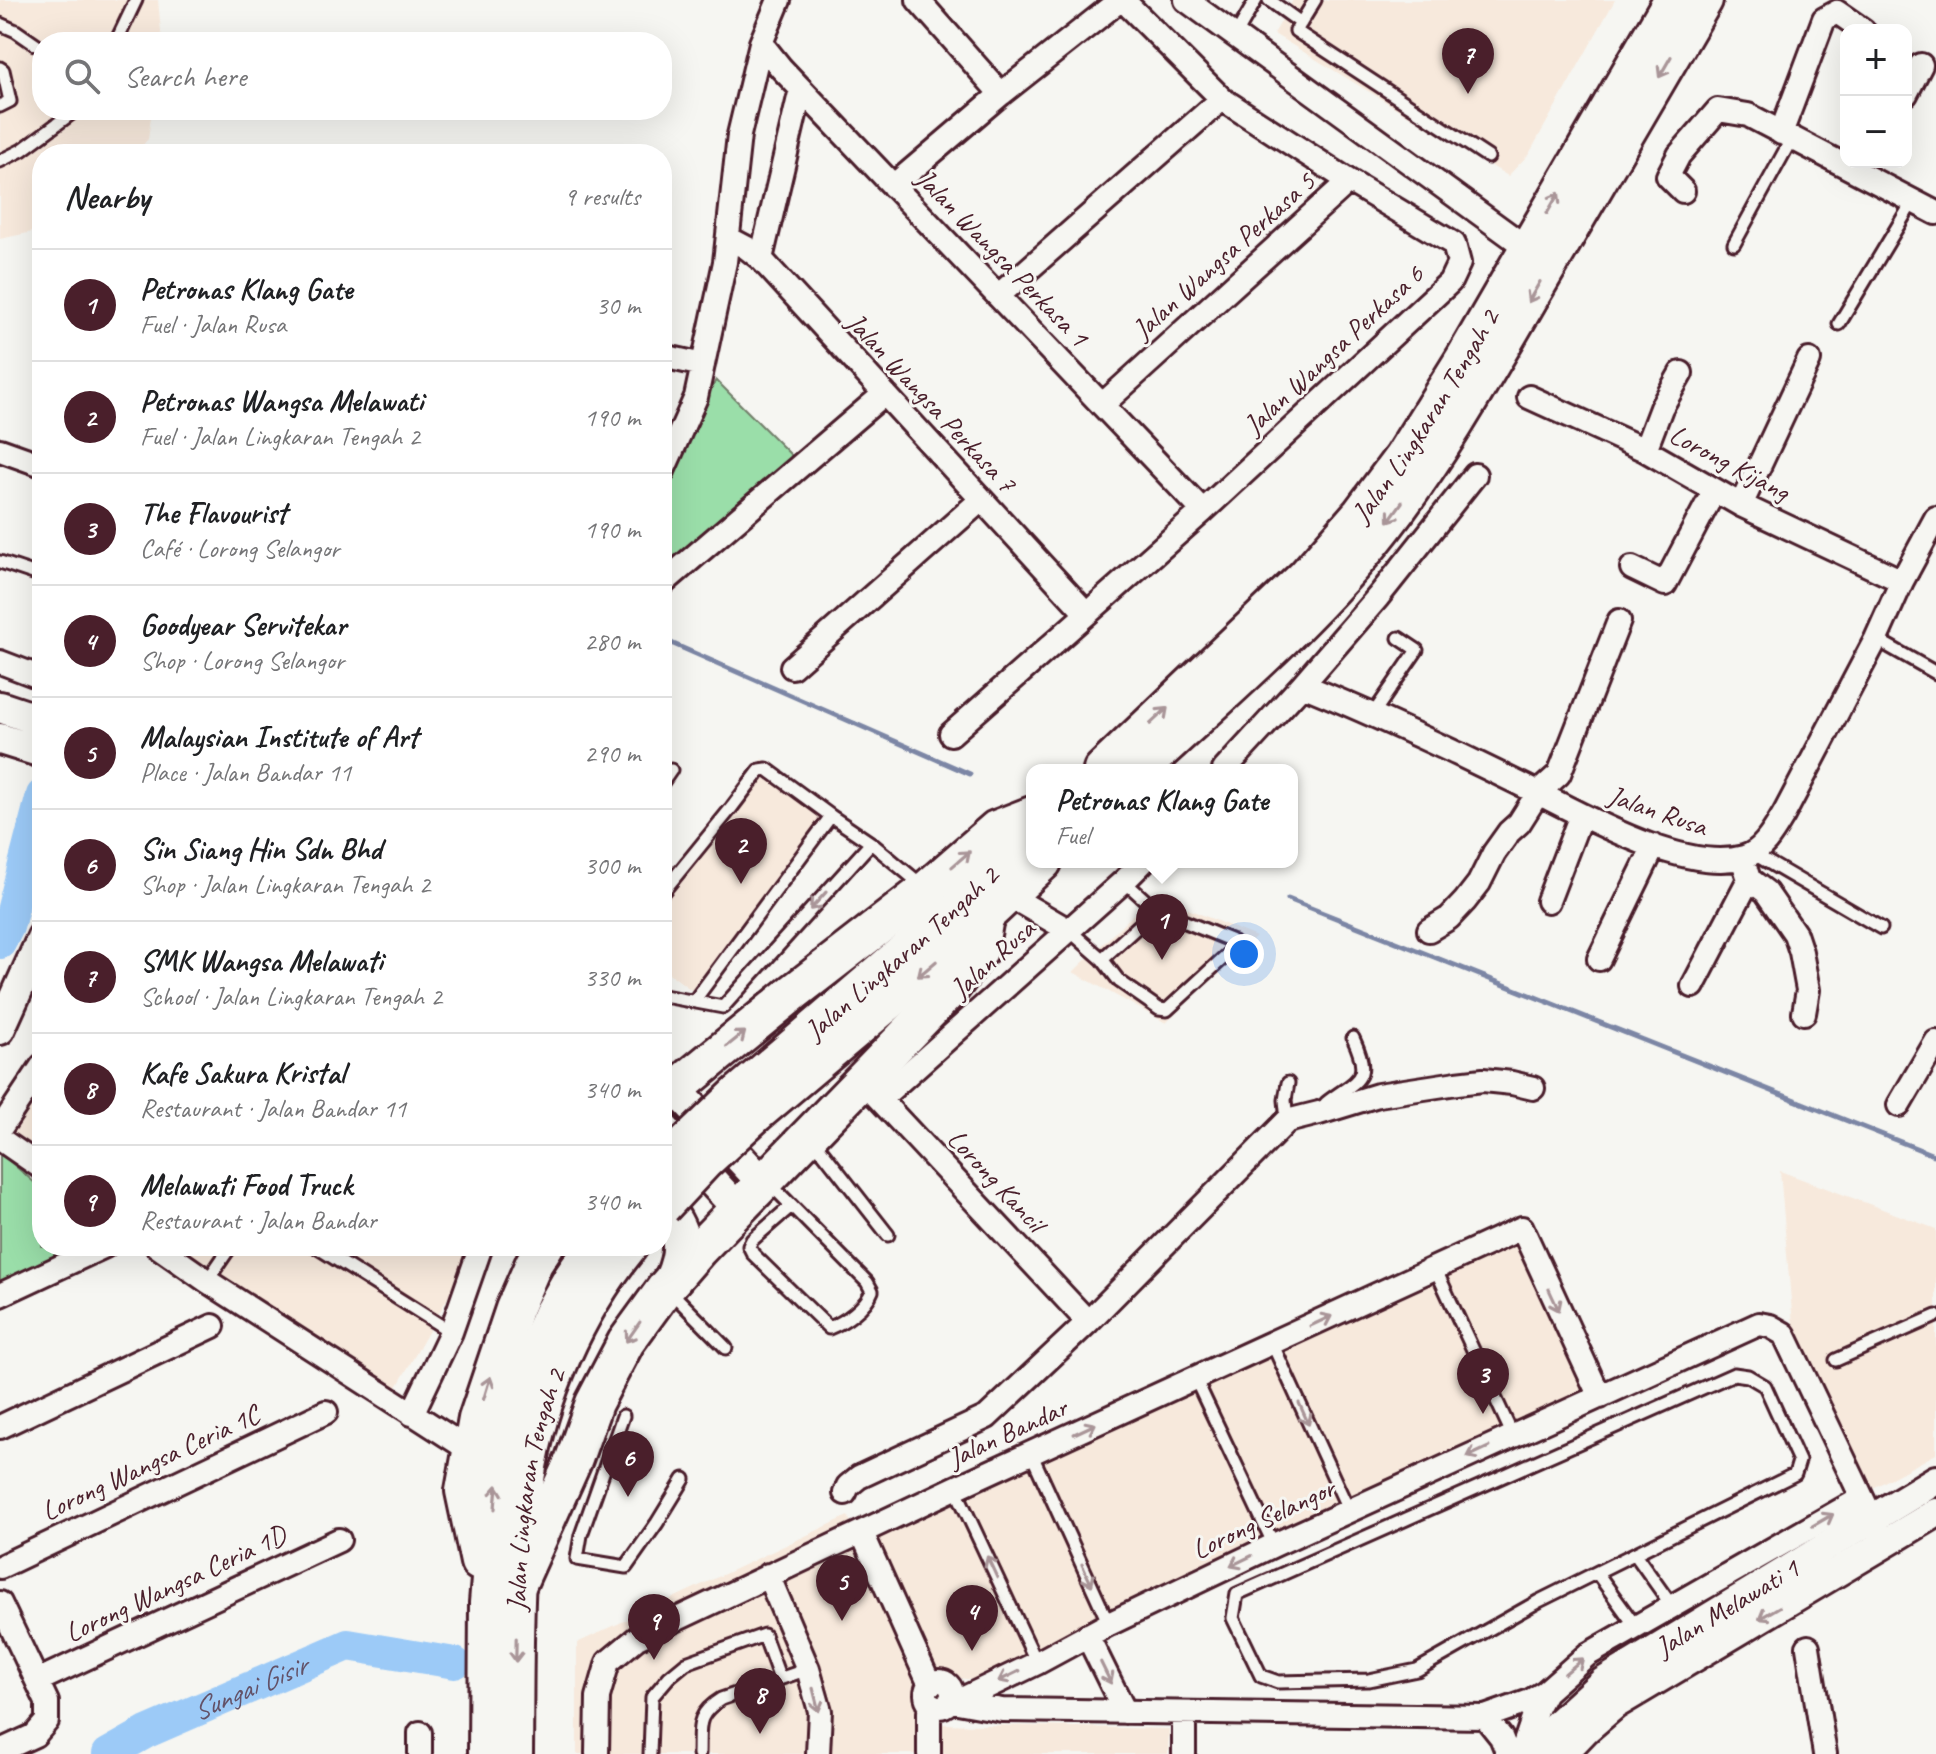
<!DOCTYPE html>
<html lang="en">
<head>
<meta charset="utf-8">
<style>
  :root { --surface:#fff; --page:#f2f2f2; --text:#202124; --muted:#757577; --line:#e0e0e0; --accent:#4a1f2b }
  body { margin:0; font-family:Caveat,sans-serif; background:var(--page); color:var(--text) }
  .controls { position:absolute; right:24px; top:24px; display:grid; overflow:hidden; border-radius:16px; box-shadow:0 8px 32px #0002 }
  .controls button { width:72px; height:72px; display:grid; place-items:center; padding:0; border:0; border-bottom:2px solid var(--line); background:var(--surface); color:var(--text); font:40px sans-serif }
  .you { position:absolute; left:1244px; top:954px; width:28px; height:28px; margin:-20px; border:6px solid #fff; border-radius:50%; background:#1a73e8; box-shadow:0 0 0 12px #1a73e833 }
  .badge { display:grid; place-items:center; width:52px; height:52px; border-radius:50%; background:var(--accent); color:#fff; font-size:26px; font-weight:700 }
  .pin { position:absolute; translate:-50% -66px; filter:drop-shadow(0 2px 4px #0008) }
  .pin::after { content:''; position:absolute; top:42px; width:28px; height:24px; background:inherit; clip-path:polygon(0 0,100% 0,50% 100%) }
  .popup { position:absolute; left:1026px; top:764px; width:272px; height:104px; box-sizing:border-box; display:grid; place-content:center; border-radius:16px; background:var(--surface); filter:drop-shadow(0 2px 6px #0005); font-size:26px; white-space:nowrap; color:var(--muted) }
  .popup b { font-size:30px; color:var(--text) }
  .popup::after { content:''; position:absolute; left:50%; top:100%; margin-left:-16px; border:16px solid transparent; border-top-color:var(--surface) }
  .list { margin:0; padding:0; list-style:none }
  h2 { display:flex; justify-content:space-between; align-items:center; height:104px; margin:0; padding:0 32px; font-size:34px }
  h2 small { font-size:26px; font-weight:400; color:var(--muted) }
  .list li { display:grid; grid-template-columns:52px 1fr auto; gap:24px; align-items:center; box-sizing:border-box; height:112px; padding:0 32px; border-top:2px solid var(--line) }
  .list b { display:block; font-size:30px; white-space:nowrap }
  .list p { margin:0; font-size:26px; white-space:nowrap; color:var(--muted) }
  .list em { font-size:26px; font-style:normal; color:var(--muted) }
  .icon { flex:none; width:44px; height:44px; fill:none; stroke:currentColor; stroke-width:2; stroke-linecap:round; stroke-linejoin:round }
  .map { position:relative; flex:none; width:1936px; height:1754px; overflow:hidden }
  .search { position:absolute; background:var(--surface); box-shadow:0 8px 32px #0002; left:32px; top:32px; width:640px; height:88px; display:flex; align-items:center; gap:20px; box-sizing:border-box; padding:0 28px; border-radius:32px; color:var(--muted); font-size:30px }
  .panel { position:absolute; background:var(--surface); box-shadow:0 8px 32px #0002; left:32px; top:144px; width:640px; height:1112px; border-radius:32px }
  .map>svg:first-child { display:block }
  .built { fill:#f7e9dc }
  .green { fill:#9adea9; stroke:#727e6a; stroke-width:2 }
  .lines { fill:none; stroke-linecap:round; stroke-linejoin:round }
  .stream { stroke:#7b86a5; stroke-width:5 }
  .river { stroke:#9ccaf7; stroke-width:32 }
  .service-casing { stroke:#4a1f2b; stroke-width:17 }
  .minor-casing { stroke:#4a1f2b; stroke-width:28 }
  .tertiary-casing { stroke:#4a1f2b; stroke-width:34 }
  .secondary-casing { stroke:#4a1f2b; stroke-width:36 }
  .trunk-casing { stroke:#4a1f2b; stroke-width:42 }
  .service { stroke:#f6f6f2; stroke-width:11 }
  .minor { stroke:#f6f6f2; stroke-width:22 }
  .tertiary { stroke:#f6f6f2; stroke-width:28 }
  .secondary { stroke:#f6f6f2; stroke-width:30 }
  .trunk { stroke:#f6f6f2; stroke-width:36 }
  .trunk-bridge-casing { stroke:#4a1f2b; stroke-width:42; stroke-linecap:butt }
  .trunk-bridge { stroke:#f6f6f2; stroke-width:36 }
  .oneway { stroke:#a99598 }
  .labels { text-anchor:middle; stroke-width:6; stroke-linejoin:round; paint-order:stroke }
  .street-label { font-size:28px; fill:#4a1f2b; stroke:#f6f6f2 }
  .water-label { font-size:30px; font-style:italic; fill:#635268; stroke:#f6f6f2 }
</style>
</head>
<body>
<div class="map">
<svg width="1936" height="1754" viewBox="0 0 1936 1754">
  <rect width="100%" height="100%" fill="#f6f6f2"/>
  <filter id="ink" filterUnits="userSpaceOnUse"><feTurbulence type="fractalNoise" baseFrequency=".0125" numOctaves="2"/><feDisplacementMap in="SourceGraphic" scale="16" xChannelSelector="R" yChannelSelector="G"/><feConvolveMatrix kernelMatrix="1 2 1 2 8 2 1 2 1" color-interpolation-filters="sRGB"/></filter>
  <g filter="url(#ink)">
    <path class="built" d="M0,0H158L162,42H42V110H152L148,139L135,154H42V230L0,239Z
      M1293,0H1615L1529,154L1508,176L1274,34Z
      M762,759L837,816L702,998L662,968V882Z
      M1154,895L1256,937L1166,1023L1073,972Z
      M42,1079V1160L5,1134Z
      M1780,1171L1936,1229V1454L1873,1488L1793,1325Z
      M1518,1237L1591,1393L984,1681L933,1675L871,1536Z
      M169,1246H477L393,1394Z
      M848,1516L940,1724L1169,1729L1168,1754H577V1643Z"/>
    <path class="green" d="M716,380L797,461L662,575V485Z
      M0,1153L42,1189V1246H94L0,1291Z"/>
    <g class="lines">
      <path class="stream" d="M662,639L970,774
        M1288,899L1936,1156"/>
      <g class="river">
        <path d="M0,943L8,927L42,795"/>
        <path id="s1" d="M108,1754L147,1732L348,1645L455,1663"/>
      </g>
      <defs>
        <path id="service" d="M1269,0L1301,23
          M1315,0L1296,31L1488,157
          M0,24L16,31L42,49
          M1235,36L1256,0
          M116,42L136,0
          M0,68L3,70L10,101L0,106
          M0,161L22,150L76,110
          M1734,244L1792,138
          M1839,324L1913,201
          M0,562L42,576
          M1876,639L1936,673
          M1373,714L1417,650L1399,638
          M662,783L671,770
          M1754,854L1881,928
          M662,893L732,807L760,770L767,769L831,816
          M1069,930L1102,959L1119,981L1159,1009L1167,1010L1232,950L1234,944L1230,940L1156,910L1124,881
          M1102,959L1156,910
          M662,998L664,996L723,1007L871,843
          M694,1001L831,816L871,843L924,887
          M1326,1103C1357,1079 1373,1081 1353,1038
          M1287,1121L1285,1100L1288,1083
          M812,1138L888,1235
          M767,1185L779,1193L867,1282L872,1291C866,1307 845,1322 829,1328L753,1254L749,1246L752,1240L791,1206
          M315,1246L451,1332
          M1435,1268L1513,1436
          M207,1281L231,1246
          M669,1290L726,1348
          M1272,1343L1349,1511
          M1836,1360L1936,1316
          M1734,1374L1748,1376L1765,1386L1799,1461L1795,1474L1539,1601L1417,1670L1369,1680L1278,1682L1261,1676L1233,1618L1237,1594Z
          M1195,1378L1274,1545
          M623,1416L581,1535L577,1559L626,1567L657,1523L684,1479
          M1031,1453L1109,1624
          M955,1488L1037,1663
          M1635,1554L1672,1606
          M1597,1573L1636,1627
          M650,1754L652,1697L669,1677L686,1663L764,1635L780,1679
          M699,1754C700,1727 695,1715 721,1699L808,1669"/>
        <path id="minor" d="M918,0L1001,94
          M1186,0L1527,248
          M761,43L781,68L1203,511
          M1906,94L1921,65
          M1781,133L1824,19L1837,12L1863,30
          M893,186L1001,94L1120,0
          M1683,191L1668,176L1679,155L1718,110L1748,115L1936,213
          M728,238L747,248L761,259L1086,613
          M761,259L801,89
          M998,296L1222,99
          M662,356L703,365
          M1529,397L1645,450L1741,505L1902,581
          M1102,405L1349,181
          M0,450L42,465
          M1645,450L1661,408L1681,373
          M662,473L696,397L725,262L739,135L761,43L779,0
          M1741,505L1809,360
          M1632,568L1665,584L1714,491
          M662,584L884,394
          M0,662L42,678
          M792,667L981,500
          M1302,685C1355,706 1406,730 1458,754C1485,767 1512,780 1540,794C1591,820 1687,873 1744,857C1763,852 1775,829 1784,814L1876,639L1902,581L1936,518
          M951,734L1203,511L1450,282L1459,263L1454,244L1349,181L1222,99L1123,0
          M1224,770L1302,685L1378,597L1475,475
          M1742,858L1749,879L1766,892L1795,934L1801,952L1808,990L1804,1013
          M1008,895L1068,930
          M1548,901L1581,815
          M1429,930L1449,918L1465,901L1479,883L1494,853L1509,832L1519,823L1538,793L1559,774L1619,621
          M1599,959L1654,846
          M1693,986L1749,879
          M870,1089L1088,1322
          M880,1099L1124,881L1143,862
          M1899,1105L1936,1042
          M0,1129L42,1066
          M0,1139L42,1168
          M157,1246L207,1281L471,1451
          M0,1295L105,1246
          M412,1414L451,1332L481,1246
          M0,1427L213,1326
          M845,1493L848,1486L859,1477L987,1417L1088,1322L1287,1121L1319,1113L1378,1095L1457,1083L1483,1080L1512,1083L1533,1088
          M862,1533L930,1685
          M0,1567L326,1412
          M768,1575L808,1669L820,1711L818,1754
          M0,1603L47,1702V1721L35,1735L0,1751
          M1087,1635L1125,1712
          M1808,1647L1825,1754
          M926 1694a13 13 0 1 1 26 0a13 13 0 1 1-26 0Z
          M37,1681L339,1540
          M952,1701L1002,1710L1485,1717L1530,1701L1545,1692
          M956,1702L1037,1663L1109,1624L1274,1545L1759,1324L1770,1326L1784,1334L1879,1533
          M1485,1717L1501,1737L1508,1754
          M420,1733V1754
          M597,1754L598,1697L608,1662L637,1638L955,1488L1522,1228L1600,1397
          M929,1754V1712L932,1705
          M1184,1754V1713
          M1521,1754L1537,1707L1545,1692L1587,1655L1862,1498"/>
        <g id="tertiary">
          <path d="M0,1030L42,937"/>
          <path id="s2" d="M1532,1754L1557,1724L1603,1682L1936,1480"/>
          <path d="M1562,1754L1586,1729L1614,1705L1936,1513"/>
        </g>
        <path id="secondary" d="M0,707L42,721
          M0,739L42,752
          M662,1074L762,1182
          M662,1127L738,1209"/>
        <g id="trunk">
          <path id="s3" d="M1102,770L1305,577L1361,513L1402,458L1465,357L1672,0"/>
          <path d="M1140,770C1222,694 1315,616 1384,527C1442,452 1488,369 1536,287C1592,191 1648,96 1704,0"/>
          <path id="s4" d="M738,1094L932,928L1032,835"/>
          <path d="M662,1100L794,992L927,889L996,829L1032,815"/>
          <path d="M756,1114L936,962L1043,862"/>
          <path d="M662,1204C682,1232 687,1245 674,1277"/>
          <path d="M479,1562L464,1491L477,1419L514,1309L534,1263L545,1246"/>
          <path d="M517,1586L574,1459L594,1403L626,1342L666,1287L698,1250L948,992L979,951L985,917"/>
          <path d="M487,1754L488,1603L499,1472L515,1410L541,1338L551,1315L572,1278L594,1246"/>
          <path id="s5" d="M514,1754C515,1662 513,1570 526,1479C538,1397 577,1310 629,1246"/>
        </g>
      </defs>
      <use href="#service" class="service-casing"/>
      <use href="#minor" class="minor-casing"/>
      <use href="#tertiary" class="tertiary-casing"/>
      <use href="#secondary" class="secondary-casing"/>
      <use href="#trunk" class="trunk-casing"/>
      <use href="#service" class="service"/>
      <use href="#minor" class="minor"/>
      <use href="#tertiary" class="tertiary"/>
      <use href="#secondary" class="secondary"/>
      <use href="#trunk" class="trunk"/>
      <defs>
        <path id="trunk-bridge" d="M662,1167L738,1094
          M662,1207L705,1161L756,1114"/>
      </defs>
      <use href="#trunk-bridge" class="trunk-bridge-casing"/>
      <use href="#trunk-bridge" class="trunk-bridge"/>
    </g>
    <defs><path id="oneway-shaft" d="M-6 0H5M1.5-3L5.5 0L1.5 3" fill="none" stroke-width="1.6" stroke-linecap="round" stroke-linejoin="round" transform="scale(2)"/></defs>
    <g class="oneway">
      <use href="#oneway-shaft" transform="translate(1665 67) rotate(120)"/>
      <use href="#oneway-shaft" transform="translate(1553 203) rotate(-60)"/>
      <use href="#oneway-shaft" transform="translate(1534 292) rotate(120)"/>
      <use href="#oneway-shaft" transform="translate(1395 512) rotate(126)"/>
      <use href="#oneway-shaft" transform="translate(1159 716) rotate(-43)"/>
      <use href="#oneway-shaft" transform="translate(961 859) rotate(-41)"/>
      <use href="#oneway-shaft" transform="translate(818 901) rotate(132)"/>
      <use href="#oneway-shaft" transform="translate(927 969) rotate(140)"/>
      <use href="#oneway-shaft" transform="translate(736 1039) rotate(-39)"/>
      <use href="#oneway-shaft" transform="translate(1554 1300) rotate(65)"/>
      <use href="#oneway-shaft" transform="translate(1321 1321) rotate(-25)"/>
      <use href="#oneway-shaft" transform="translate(633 1332) rotate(125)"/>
      <use href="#oneway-shaft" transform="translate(487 1388) rotate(-73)"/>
      <use href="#oneway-shaft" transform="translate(1304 1414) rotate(66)"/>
      <use href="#oneway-shaft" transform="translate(1085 1429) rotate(-25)"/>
      <use href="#oneway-shaft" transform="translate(1478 1452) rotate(155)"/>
      <use href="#oneway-shaft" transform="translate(496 1497) rotate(-85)"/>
      <use href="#oneway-shaft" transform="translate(1823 1520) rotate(-30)"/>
      <use href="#oneway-shaft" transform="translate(1241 1561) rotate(154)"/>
      <use href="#oneway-shaft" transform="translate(992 1567) rotate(-115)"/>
      <use href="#oneway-shaft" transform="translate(1087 1575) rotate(65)"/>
      <use href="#oneway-shaft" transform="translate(1769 1613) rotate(149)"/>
      <use href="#oneway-shaft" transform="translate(516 1650) rotate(91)"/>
      <use href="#oneway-shaft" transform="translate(1574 1666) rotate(-40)"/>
      <use href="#oneway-shaft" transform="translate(1106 1673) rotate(64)"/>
      <use href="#oneway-shaft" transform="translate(1009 1676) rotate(154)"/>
      <use href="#oneway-shaft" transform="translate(816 1700) rotate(76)"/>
    </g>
  </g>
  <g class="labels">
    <g class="street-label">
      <text transform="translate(1223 255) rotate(-42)" y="10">Jalan Wangsa Perkasa 5</text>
      <text transform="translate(1003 257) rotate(46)" y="10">Jalan Wangsa Perkasa 1</text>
      <text transform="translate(1333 349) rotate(-43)" y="10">Jalan Wangsa Perkasa 6</text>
      <text transform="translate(932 402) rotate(47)" y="10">Jalan Wangsa Perkasa 7</text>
      <text dy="10" stroke="none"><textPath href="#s3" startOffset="482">Jalan Lingkaran Tengah 2</textPath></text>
      <text transform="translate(1730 462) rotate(28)" y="10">Lorong Kijang</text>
      <text transform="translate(1658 810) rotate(19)" y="10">Jalan Rusa</text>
      <text dy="10" stroke="none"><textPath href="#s4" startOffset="216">Jalan Lingkaran Tengah 2</textPath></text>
      <text transform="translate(992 958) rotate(-42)" y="10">Jalan Rusa</text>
      <text transform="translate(997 1180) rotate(47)" y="10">Lorong Kancil</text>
      <text transform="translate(1007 1432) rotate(-25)" y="10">Jalan Bandar</text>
      <text transform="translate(150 1462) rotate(-25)" y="10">Lorong Wangsa Ceria 1C</text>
      <text dy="10" stroke="none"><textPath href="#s5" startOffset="266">Jalan Lingkaran Tengah 2</textPath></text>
      <text transform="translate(1263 1518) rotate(-25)" y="10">Lorong Selangor</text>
      <text transform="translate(175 1583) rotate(-25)" y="10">Lorong Wangsa Ceria 1D</text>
      <text dy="10" stroke="none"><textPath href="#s2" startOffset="246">Jalan Melawati 1</textPath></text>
    </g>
    <g class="water-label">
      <text dy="10" stroke="none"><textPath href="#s1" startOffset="156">Sungai Gisir</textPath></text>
    </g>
  </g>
</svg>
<div class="controls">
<button>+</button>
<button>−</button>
</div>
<div class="you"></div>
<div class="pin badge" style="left:1162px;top:960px">1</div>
<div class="popup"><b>Petronas Klang Gate</b>Fuel</div>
<div class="pin badge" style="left:741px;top:884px">2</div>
<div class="pin badge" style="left:1483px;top:1414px">3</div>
<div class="pin badge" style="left:972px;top:1651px">4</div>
<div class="pin badge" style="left:842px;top:1621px">5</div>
<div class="pin badge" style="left:628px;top:1497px">6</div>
<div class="pin badge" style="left:1468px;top:94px">7</div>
<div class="pin badge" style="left:760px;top:1734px">8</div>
<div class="pin badge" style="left:654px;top:1660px">9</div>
<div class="search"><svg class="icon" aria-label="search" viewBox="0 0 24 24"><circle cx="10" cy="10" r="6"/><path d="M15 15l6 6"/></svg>Search here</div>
<section class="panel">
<h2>Nearby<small>9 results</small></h2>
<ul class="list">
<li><span class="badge">1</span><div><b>Petronas Klang Gate</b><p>Fuel · Jalan Rusa</p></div><em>30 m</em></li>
<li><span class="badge">2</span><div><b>Petronas Wangsa Melawati</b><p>Fuel · Jalan Lingkaran Tengah 2</p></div><em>190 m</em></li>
<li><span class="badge">3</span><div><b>The Flavourist</b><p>Café · Lorong Selangor</p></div><em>190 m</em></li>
<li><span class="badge">4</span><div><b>Goodyear Servitekar</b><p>Shop · Lorong Selangor</p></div><em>280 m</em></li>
<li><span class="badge">5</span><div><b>Malaysian Institute of Art</b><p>Place · Jalan Bandar 11</p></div><em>290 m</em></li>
<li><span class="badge">6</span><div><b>Sin Siang Hin Sdn Bhd</b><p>Shop · Jalan Lingkaran Tengah 2</p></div><em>300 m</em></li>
<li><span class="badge">7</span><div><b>SMK Wangsa Melawati</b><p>School · Jalan Lingkaran Tengah 2</p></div><em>330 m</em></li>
<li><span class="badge">8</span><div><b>Kafe Sakura Kristal</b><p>Restaurant · Jalan Bandar 11</p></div><em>340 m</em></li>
<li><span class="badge">9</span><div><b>Melawati Food Truck</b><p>Restaurant · Jalan Bandar</p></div><em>340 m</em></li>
</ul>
</section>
</div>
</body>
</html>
